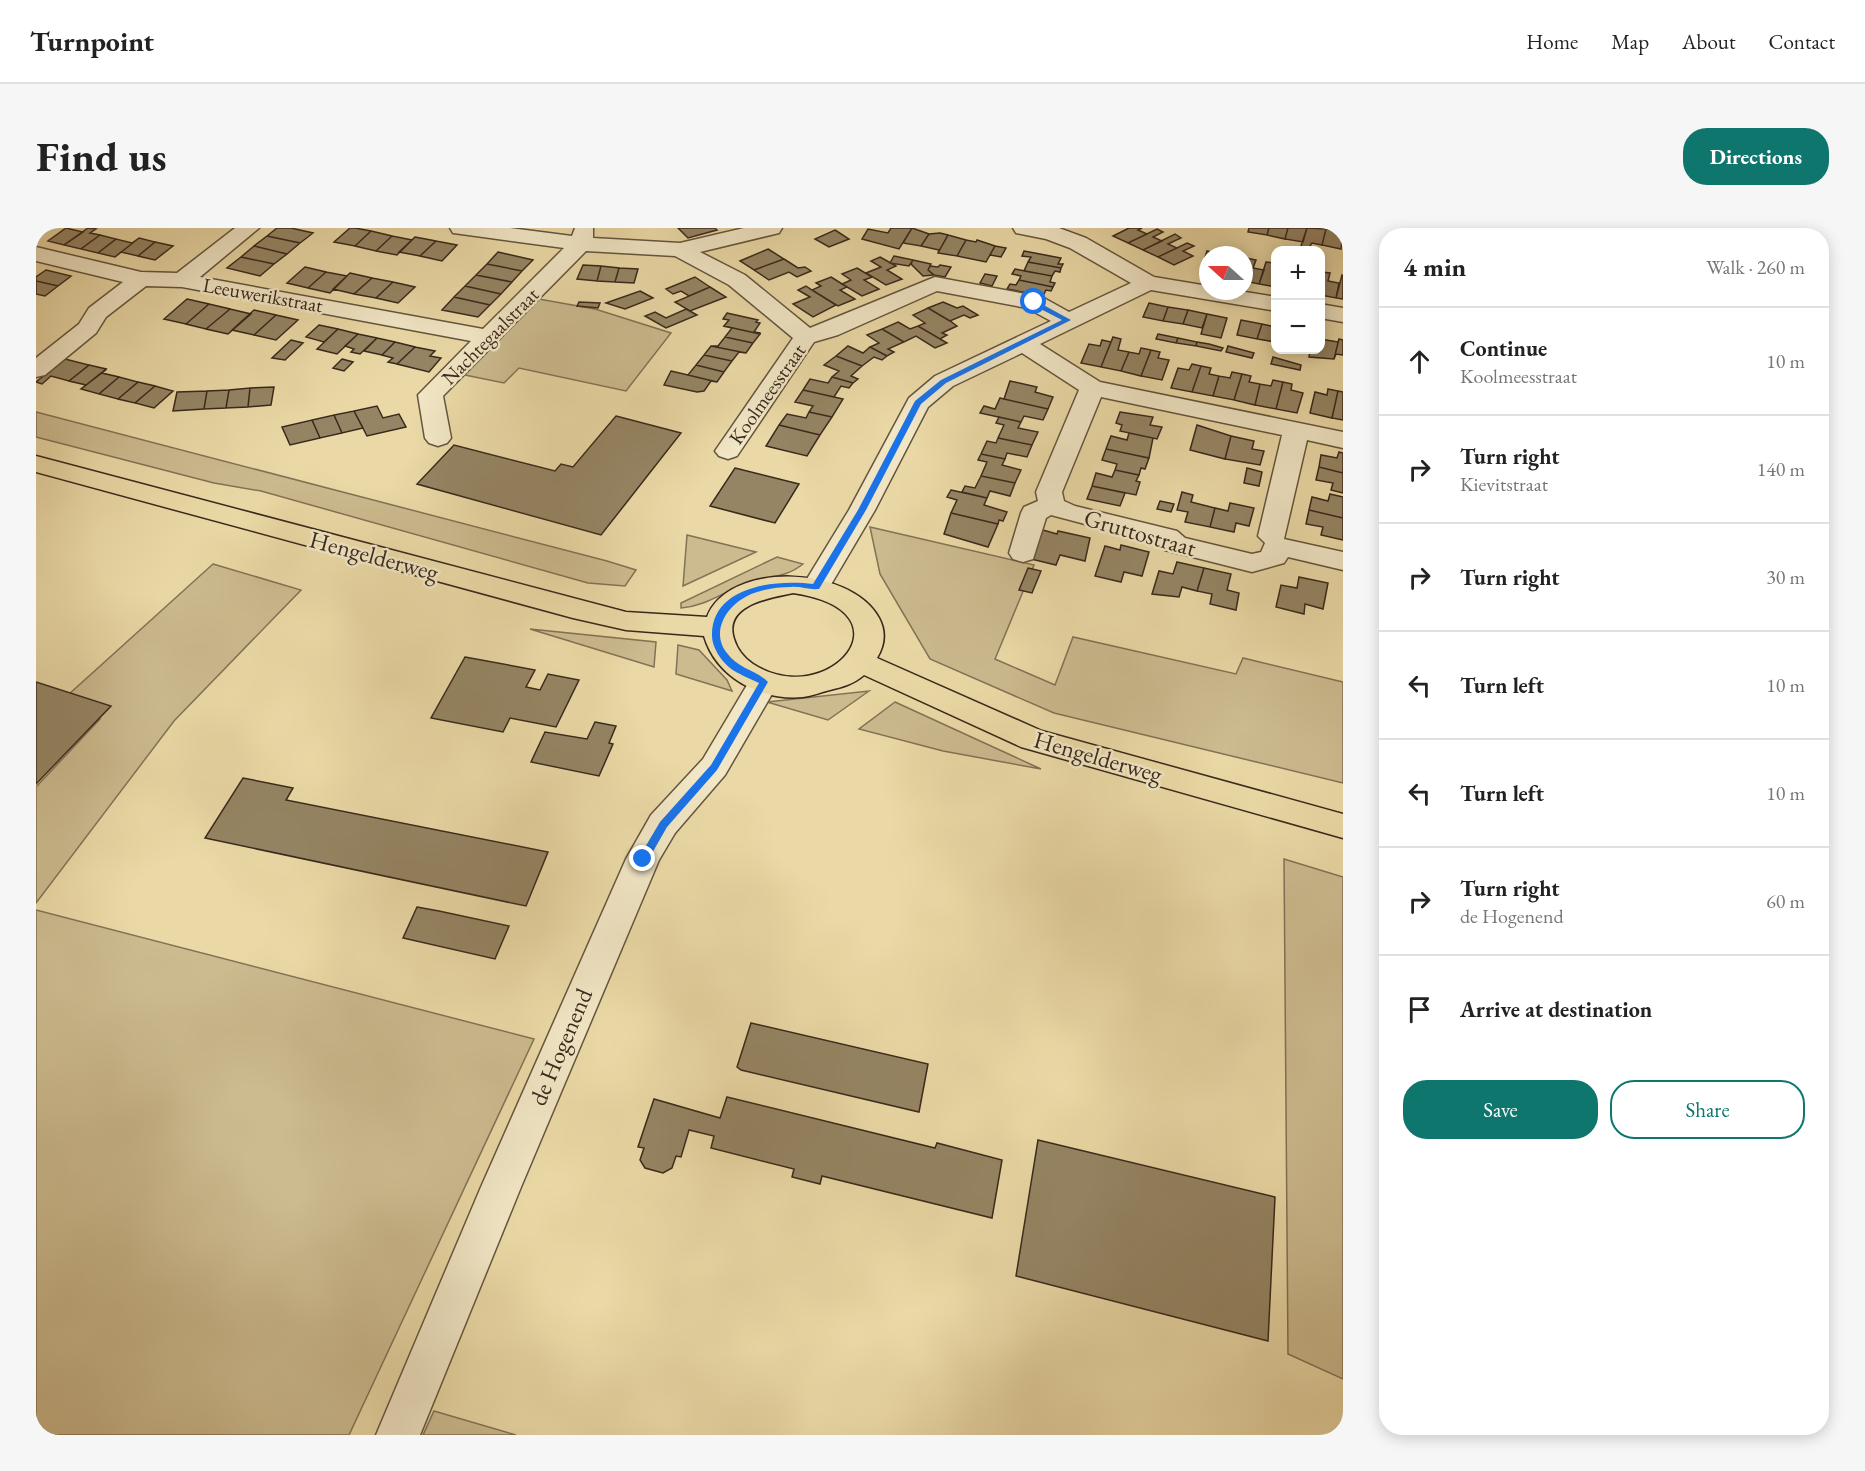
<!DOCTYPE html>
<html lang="en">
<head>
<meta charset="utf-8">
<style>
  :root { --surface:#fff; --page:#f6f6f6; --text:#222; --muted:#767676; --line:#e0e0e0; --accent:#0f766e }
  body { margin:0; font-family:"EB Garamond",serif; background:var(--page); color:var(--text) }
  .controls { position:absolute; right:18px; top:18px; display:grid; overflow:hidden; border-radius:12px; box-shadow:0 3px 15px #0003 }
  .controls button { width:54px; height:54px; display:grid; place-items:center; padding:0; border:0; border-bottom:2px solid var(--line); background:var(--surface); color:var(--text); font:30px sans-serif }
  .compass { position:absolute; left:1163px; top:18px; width:54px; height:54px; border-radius:50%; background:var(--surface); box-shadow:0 3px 15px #0003; rotate:291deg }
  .stop { position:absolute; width:18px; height:18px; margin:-14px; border:4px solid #1a73e8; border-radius:50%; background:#fff }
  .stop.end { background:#1a73e8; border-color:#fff; box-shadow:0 2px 6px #0008 }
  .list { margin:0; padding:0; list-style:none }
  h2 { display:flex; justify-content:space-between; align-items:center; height:78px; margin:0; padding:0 24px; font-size:26px }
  h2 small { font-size:20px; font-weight:400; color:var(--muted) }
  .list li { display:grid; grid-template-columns:39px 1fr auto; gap:18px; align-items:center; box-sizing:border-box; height:108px; padding:0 24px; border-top:2px solid var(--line) }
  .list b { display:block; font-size:22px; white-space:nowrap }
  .list p { margin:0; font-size:20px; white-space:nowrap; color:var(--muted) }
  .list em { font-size:20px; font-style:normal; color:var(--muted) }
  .actions { display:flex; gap:12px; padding:18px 24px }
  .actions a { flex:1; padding:14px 0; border:2px solid var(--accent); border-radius:24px; text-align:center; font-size:21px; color:var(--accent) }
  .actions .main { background:var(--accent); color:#fff }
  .icon { flex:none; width:33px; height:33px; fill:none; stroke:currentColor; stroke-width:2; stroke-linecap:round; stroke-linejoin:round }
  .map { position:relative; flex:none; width:1307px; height:1207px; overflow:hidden; border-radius:24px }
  header { display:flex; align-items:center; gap:36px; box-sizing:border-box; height:84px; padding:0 30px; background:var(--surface); border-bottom:2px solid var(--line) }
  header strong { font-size:28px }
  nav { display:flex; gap:33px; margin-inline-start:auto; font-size:21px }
  .intro { display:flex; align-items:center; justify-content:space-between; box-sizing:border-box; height:144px; padding:0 36px }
  h1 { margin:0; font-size:42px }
  .button { padding:15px 27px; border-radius:24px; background:var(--accent); color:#fff; font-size:21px; font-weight:700 }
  main { display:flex; gap:36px; padding:0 36px }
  aside { flex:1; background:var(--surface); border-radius:24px; box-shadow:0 3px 15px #0003 }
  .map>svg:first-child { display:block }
  .green { fill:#ccbb8f; stroke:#827256; stroke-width:1.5 }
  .building { fill:#958564; stroke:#39291c; stroke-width:1.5 }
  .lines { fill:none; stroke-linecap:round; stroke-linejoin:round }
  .minor-casing { stroke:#65553e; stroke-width:3 }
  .major-casing { stroke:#39291c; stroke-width:3 }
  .minor { fill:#f1e6c5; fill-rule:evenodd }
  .major { fill:#ead9a6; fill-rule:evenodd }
  .route { fill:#1a73e8 }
  .labels { text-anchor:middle; stroke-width:5; stroke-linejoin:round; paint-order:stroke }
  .far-street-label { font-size:20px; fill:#39291c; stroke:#f1e6c5 }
  .street-label { font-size:24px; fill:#39291c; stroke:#f1e6c5 }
</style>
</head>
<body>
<header>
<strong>Turnpoint</strong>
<nav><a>Home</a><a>Map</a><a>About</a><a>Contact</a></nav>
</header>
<div class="intro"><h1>Find us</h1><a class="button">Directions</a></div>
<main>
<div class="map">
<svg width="1307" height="1207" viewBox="0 0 1307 1207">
  <rect width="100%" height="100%" fill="#ead9a6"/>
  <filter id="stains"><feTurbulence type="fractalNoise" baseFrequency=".00333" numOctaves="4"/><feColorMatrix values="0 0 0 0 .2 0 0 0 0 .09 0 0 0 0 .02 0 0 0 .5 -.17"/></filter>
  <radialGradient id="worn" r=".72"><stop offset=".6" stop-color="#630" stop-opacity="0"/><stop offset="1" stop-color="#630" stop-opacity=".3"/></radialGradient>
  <path class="green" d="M497,70L559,81L635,105L590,163L483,140L468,155L424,146Z
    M0,184L571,333L600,342L589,358L552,355L225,263L178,255L0,209Z
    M834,299L998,337L959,431L1019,457L1037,409L1200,446L1207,430L1307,454V555L1018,485L894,431L844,346Z
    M651,307L720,324L647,358Z
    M741,329L767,336C750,350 730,349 710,356C687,364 670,378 645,380V375Z
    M177,336L265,362L138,493L0,675V559L64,491L21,477Z
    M494,401L620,414L618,439Z
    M642,417L663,422L691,452L696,463L640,446Z
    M833,463L792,492L731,474Z
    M859,474L1005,541L907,523L823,501Z
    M1248,631L1307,649V1151L1252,1126Z
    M0,682L498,811L313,1207H0Z
    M398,1183L480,1207H387Z"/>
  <path class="building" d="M30,0L47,4L28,17L12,13Z
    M52,0L60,1L54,5L64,7L45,21L28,17Z
    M241,0H255L277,5L264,15L231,8Z
    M314,0H319L335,3L319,18L298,14Z
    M642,0H679L681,2L652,10Z
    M855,0H876L863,21L826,11L832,1L852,5Z
    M876,0L893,6L885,18L867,15Z
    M1093,0H1106L1102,2L1111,6L1092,15L1077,8Z
    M1213,0H1233L1231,7L1212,4Z
    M1233,0H1252L1249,11L1231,7Z
    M1252,0H1271L1267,14L1249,11Z
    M1271,0L1290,1L1286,17L1276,15L1271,22L1264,21Z
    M1121,1L1127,4L1117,9L1126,13L1107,22L1092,15Z
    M1290,1L1307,4L1305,21L1286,17Z
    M799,2L813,11L793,19L779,11Z
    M335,3L356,8L340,23L319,18Z
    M904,5L912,7L902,25L903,22L885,18L893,6Z
    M1139,6L1145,10L1132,16L1141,20L1122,29L1107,22Z
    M64,7L80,11L62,25L45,21Z
    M912,7L930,12L921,28L902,25Z
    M231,8L264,15L251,26L218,18Z
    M356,8L376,12L361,27L340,23Z
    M379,9L400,13L384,28L363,24Z
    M103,10L119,14L102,28L85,24L79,29Z
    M103,10L79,29L62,25L80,11L96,15Z
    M930,12L940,14L941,12L959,18L950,34L921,28Z
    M400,13L421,17L406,33L384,28Z
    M119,14L137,18L119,32L102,28Z
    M1151,15L1158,18L1147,23L1157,28L1138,37L1122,29Z
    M218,18L251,26L238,36L205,29Z
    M959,18L970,20L965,29L954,27Z
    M732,21L748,31L718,42L704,33Z
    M988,23L1025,30L1022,36H1027L1025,40L992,34L995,29L986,28Z
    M1171,23L1180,25L1172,27V46L1164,45Z
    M462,24L497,32L486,43L451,36Z
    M858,28L877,32L873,38L854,35Z
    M205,29L238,36L224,48L191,40Z
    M844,29L860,38L851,42L866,51L850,57L830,45L845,39L835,33Z
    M1210,30L1220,32L1217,40L1228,42L1223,56L1208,53Z
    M748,31L762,40L769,39L775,43L761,49L753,44L733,52L718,42Z
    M877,32L895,36L892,42L898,47L887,48L875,36Z
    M992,34L1025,40L1024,44L1019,43L1016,48L988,43Z
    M1230,34L1239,35L1237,43L1240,44V59L1223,56Z
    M451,36L486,43L476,54L440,47Z
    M547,37L565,38L561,53L541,51Z
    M904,37L915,39L909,49L898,47L892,42L894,38L902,39Z
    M565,38L583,40L579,54L561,53Z
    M269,39L290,44L272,60L251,55Z
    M583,40L602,41L598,55L579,54Z
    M821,40L836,49L828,52L843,61L826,68L806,56L815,52L806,46Z
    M979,41L1016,48L1014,54L1019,55L1017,59L983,52L985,48L976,46Z
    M10,42L35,48L22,58L0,53V49Z
    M290,44L311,48L294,65L272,60Z
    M1285,44L1294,45L1292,53L1303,55L1300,70L1284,67Z
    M314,45L336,50L318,66L297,61Z
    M949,46L961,48L956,58L944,55Z
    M440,47L476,54L465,66L429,58Z
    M1306,47L1307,48V71L1300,70Z
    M659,49L674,59L653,68L645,63L637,66L630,61Z
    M795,49L811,59L804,62L819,71L802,78L776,62L785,58L780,55Z
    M336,50L357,54L340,70L318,66Z
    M983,52L1017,59L1015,63L1010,62L1007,68L971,61L974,56L980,57Z
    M0,53L22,58L9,68L0,66Z
    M357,54L379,59L362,75L340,70Z
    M429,58L465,66L454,77L418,69Z
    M770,58L776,62L800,77L777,89L757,76L774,69L762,62Z
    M674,59L690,69L654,83L639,74Z
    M604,63L617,70L589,81L570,75Z
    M418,69L454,77L442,89L406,82Z
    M151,71L173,76L150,96L128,91Z
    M543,74L564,75L562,80L541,78Z
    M907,74L921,80L927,78L942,87L934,90L928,87L914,93L892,80Z
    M1113,75L1132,79L1127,93L1107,89Z
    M173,76L194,81L170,101L150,96Z
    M1132,79L1152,82L1147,96L1127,93Z
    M892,80L914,93L921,98L906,105L911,107L904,111L882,98L889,95L877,87Z
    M194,81L215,86L192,106L170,101Z
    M650,81L661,87L630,100L609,88L619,84L630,90Z
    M218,82L240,87L218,107L196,102Z
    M1152,82L1171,86L1166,100L1147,96Z
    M691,85L722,92L720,94L724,95L718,104L724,105V106L688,98L693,92L687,91Z
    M1171,86L1191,90L1185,110L1165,106Z
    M240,87L262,92L240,112L218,107Z
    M1205,92L1226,96L1221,111L1201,107Z
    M862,94L874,101L882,98L911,115L899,120L880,108L868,114L846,101Z
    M1226,96L1240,99V114L1221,111Z
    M283,97L302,101L288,114L270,109Z
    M687,98H688L724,106L717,115L689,109L696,100Z
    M302,101L322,106L301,126L281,121Z
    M846,101L868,114L852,121L858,124L851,128L834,119L843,115L831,107Z
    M322,106L341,110L324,126L315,124L318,121L309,118Z
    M1122,106L1142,110L1140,115L1120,111Z
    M689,109L717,115L710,125L675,118H682Z
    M1077,109L1085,111L1082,122L1093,124L1085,143L1065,139Z
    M341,110L359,114L346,127L328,123Z
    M1142,110L1161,114L1160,118L1140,115Z
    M1284,111L1302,114L1303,111L1298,131L1273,129L1274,122H1284Z
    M1303,111L1307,112V127L1300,126L1298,131Z
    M255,112L267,115L249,132L236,130Z
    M1066,112L1075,114L1065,139L1045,135L1053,116L1064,118Z
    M359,114L379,119L361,136L352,134L357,130L346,127Z
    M1161,114L1173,116L1187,120L1185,123L1160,118Z
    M675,118L710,125L703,124L696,133L668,127Z
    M812,118L827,125L834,119L851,128L846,132L838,129L826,138L800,128Z
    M1192,118L1218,125L1216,130L1190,124Z
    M379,119L399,123L394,128L405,130L393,144L361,136Z
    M1105,120L1115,122L1105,148L1085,143L1093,124L1103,126Z
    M1115,122L1124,124L1122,130L1133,132L1126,152L1105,148Z
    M668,127L696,133L688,144L660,137Z
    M800,128L826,138L815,148L822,151L817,155L796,149L803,143L788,137Z
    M1237,129L1265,137L1264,142L1235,136Z
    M29,131L53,137L33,153L15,148L6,156L0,154Z
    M306,131L317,134L308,143L297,140Z
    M1156,136L1165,138L1156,164L1135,160L1142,140L1153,142Z
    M53,137L70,141L45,161L50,157L33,153Z
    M660,137L688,144L681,154L652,147Z
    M1165,138L1175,140L1173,146L1183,148L1177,168L1156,164Z
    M71,141L66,145L83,149L63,166L45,161Z
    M635,143L652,147L681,154L675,153L668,163L661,164L628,157Z
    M1196,144L1206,146L1198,172L1177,168L1183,148L1194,150Z
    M1206,146L1215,148L1213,154L1224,156L1219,177L1198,172Z
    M83,149L102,154L82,171L63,166Z
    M796,149L817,155L813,160L805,158L798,169L767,162L774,151L792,155Z
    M1237,152L1247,154L1240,181L1219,177L1224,156L1235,158Z
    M974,153L1001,159L999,164L1017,169L1012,181L968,171Z
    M102,154L119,158L99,175L82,171Z
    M1247,154L1256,156L1255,162L1267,165L1261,185L1240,181Z
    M119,158L137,163L118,180L99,175Z
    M238,159L235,177L212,179L214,160Z
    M214,160L212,179L190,180L193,162Z
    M1292,161L1302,163L1296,190L1274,185L1279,164L1291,167Z
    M193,162L190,180L168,181L171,163Z
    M767,162L798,169L807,171L796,189L773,184L777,178L759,174Z
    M171,163L168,181L137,183L141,164Z
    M1302,163L1307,164V192L1296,190Z
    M964,170L968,171L1012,181L1007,192L988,188L985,194L944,185L948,178L959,181Z
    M341,178L347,190L363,186L370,199L331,208L318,183Z
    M318,183L327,200L306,205L298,187Z
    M773,184L796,189L784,207L743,197L751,186L770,190Z
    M1084,184L1117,189L1114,197L1126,199L1121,211L1084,203L1086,197L1080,195Z
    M298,187L306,205L284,210L276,192Z
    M580,188L645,205L565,307L381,256L418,217L519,243L525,236L537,239Z
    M963,189L985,194L982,200L1002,204L996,217L962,210L968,197L960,195Z
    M276,192L284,210L254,217L246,199Z
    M743,197L784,207L771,228L730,218Z
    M1161,197L1195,208L1189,231L1154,222Z
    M1093,205L1117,210L1113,230L1070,221L1075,208L1091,212Z
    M1195,208L1218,213L1216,221L1228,223L1224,237L1189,231Z
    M962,210L996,217L991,229L971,225L969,231L945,226L951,213L960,215Z
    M1070,221L1113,230L1109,241L1105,240L1103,247L1079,242L1081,236L1066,232Z
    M1303,224L1307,225V245L1283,239L1285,227L1301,230Z
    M945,226L969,231L966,237L985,242L979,255L945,248L951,234L942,232Z
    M1283,239L1307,245V265L1295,262L1297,255L1280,252Z
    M699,240L763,256L739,295L674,278Z
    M1211,240L1226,244L1223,258L1208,255Z
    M1079,242L1103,247L1100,253L1104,254L1100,267L1056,258L1060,245L1076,249Z
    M945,248L979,255L974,268L954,263L951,270L926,264L929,258L939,260Z
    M1056,258L1089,265L1084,278L1051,271Z
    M915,262L951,270L948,277L971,284L967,293L963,292L962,296L915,285L921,272L911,269Z
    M1146,264L1157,267L1155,274L1179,280L1174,299L1149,294L1152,284L1141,282Z
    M1294,266L1307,269V290L1273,282L1276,269L1292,273Z
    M1124,273L1138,276L1135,284L1121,281Z
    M1194,275L1218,280L1213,298L1200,295L1198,304L1174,299L1179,280L1192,283Z
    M1273,282L1307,290V312L1285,307L1287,299L1270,296Z
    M915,285L962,296L952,319L908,306Z
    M1007,302L1021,306L1022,303L1054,310L1049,333L1024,327L1020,337L995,331Z
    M1085,317L1113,324L1106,348L1088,344L1085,354L1059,348L1069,318L1084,322Z
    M1141,334L1168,340L1161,363L1146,359L1143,369L1116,366L1123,343L1137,346Z
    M992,340L1005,343L996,365L983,362Z
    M1168,340L1195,346L1191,362L1203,365L1200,382L1174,376L1176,366L1161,363Z
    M1263,349L1292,355L1287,381L1269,376L1268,386L1240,379L1245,357L1261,360Z
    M429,429L499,442L490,459L504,462L512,446L543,452L520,499L474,490L467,504L395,490Z
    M0,454L75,478L0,556Z
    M559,494L580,498L573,515L577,516L563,548L495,534L509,504L551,511Z
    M207,550L257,560L250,572L512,624L490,678L169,610Z
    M381,679L403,683L473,698L459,731L367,710Z
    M715,795L892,836L883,884L705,842L701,839Z
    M691,869L899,920L901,915L966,932L956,990L786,948L784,956L756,949L758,941L675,920L678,908L653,902L645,929L640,928L636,940L627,945L609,940L604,932L608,920L602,919L618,871L684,890Z
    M1002,912L1239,969L1232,1113L980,1048Z"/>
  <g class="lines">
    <defs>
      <path id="minor" d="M199,0H223L164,49L447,101L528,20L425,6L417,5L414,0H474L536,8L539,0H557V10L644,15L708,0H746L743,5L664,24L709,47L774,100L899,49L1006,69L1033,84L1095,55L1034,20L1010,11L980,5L977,0H1023L1050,10L1118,49L1172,58V63H1203L1240,69V83L1115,62L1004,116L1064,154L1307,204V220L1271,212L1248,311L1307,324V342L1252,329L1248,335L1216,344L1129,322L1121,315L1015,287L1010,290L997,331L987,334L977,331L973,325L985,285L988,279L1002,273L1000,264L1043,162L986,125L917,158L892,179L839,282L790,365L780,368L770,365L766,359L813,282L873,170L899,148L1015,93L991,80L901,63L802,107L778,114L701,228L692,231L683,228L679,223L757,110L693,57L639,28L550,23L407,168L415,210L411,215L402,218L393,215L389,210L382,167L435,113L146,59L110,58L70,89L60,105L9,147L0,149V130L43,96L53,80L87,54L0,33V19L105,44L141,45ZM1065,169L1246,207L1222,308L1229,315L1225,324L1216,326L1149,310L1141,303L1039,278L1028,273L1026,264Z
        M1284,76L1307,80V94L1284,90Z
        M728,444L739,447L743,454L689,547L639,605L623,632L485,959L384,1207H340L445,959L590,631L615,587L667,531L717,447Z"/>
      <path id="major" d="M0,228L590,384L671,389C692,333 814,337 843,390C850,403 849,417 841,430L1006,503L1307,586V610L985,519L828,447C818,456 806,459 794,462C785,464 776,468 767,469C724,473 680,449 668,408L590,402L537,390L0,244ZM757,365C880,383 792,484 717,436C708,430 701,421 698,411C687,377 733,370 757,365Z"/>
    </defs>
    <use href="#minor" class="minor-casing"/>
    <use href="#major" class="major-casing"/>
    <use href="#minor" class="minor"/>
    <use href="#major" class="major"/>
  </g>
  <path class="route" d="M995,73H1000L1035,92L910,155L885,176L830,282L783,361C773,362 764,358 755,359C728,359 697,367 686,395C682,405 684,417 691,425C701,440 720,442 732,454L681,542L631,599L611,634H604L602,631L624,594L675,537L723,455C713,450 702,446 694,440C685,433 676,419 676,408C675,358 740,351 777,356L822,282L879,173L905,152L1026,92L995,76Z"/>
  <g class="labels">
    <g class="far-street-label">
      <text transform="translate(227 67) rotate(10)" y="7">Leeuwerikstraat</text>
      <text transform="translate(454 108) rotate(-45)" y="7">Nachtegaalstraat</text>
      <text transform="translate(731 166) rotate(-55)" y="7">Koolmeesstraat</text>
    </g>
    <g class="street-label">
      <text transform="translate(1104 305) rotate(16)" y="8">Gruttostraat</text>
      <text transform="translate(338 328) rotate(15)" y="8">Hengelderweg</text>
      <text transform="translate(1062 529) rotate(16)" y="8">Hengelderweg</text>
      <text transform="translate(525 819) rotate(-67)" y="8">de Hogenend</text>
    </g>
  </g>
  <rect width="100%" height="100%" filter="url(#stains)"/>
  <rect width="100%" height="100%" fill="url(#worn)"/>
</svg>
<div class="controls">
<button>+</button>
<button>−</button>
</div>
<svg class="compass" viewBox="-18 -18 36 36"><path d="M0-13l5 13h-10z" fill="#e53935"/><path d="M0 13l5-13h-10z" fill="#767676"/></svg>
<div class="stop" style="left:998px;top:74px"></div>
<div class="stop end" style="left:607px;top:631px"></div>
</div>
<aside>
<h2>4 min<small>Walk · 260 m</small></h2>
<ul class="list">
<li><svg class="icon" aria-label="ahead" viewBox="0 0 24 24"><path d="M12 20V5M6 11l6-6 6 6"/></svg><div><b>Continue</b><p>Koolmeesstraat</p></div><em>10 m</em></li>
<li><svg class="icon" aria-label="right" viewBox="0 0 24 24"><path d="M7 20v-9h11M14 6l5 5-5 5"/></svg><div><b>Turn right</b><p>Kievitstraat</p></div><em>140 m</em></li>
<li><svg class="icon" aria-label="right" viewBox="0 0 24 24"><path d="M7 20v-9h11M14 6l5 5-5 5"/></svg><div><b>Turn right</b></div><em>30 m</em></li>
<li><svg class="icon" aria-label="left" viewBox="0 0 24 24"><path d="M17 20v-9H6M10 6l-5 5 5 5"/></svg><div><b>Turn left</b></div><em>10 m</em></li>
<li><svg class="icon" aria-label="left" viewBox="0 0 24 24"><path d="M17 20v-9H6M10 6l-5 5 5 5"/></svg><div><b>Turn left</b></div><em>10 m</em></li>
<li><svg class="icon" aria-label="right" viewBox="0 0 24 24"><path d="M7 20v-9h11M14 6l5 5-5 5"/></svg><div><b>Turn right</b><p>de Hogenend</p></div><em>60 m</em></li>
<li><svg class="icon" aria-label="arrive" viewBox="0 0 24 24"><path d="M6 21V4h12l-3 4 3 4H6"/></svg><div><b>Arrive at destination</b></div></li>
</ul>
<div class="actions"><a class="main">Save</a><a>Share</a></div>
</aside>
</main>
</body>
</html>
